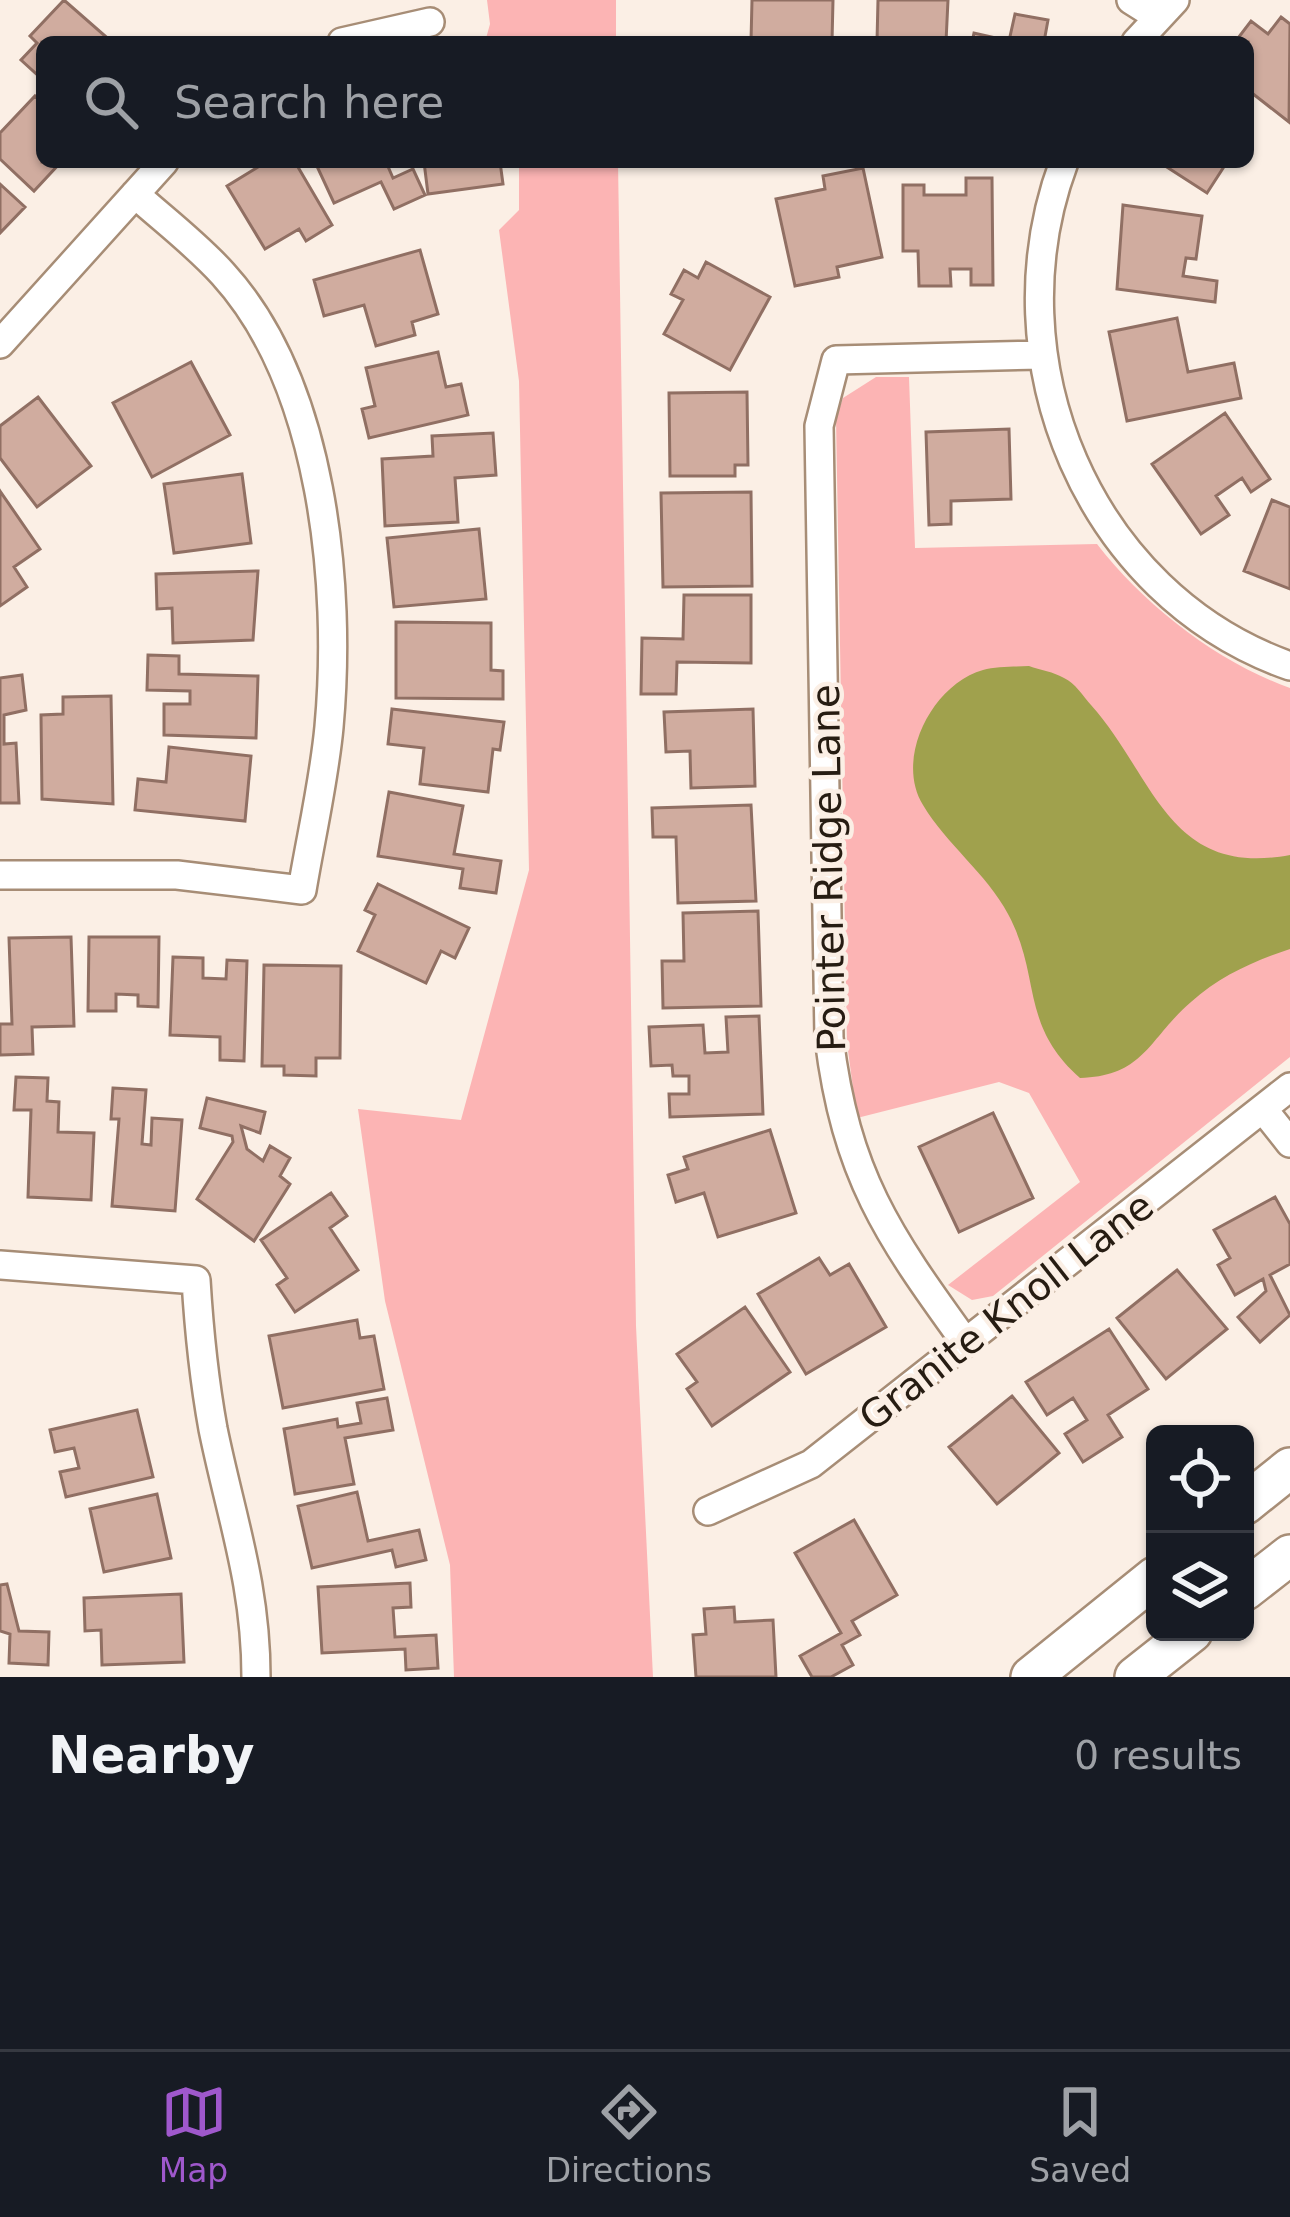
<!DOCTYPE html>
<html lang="en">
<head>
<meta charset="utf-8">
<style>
  :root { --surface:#171b24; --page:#20242c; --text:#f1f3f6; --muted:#9ea1a6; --line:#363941; --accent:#9f58cc }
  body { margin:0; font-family:"DejaVu Sans",sans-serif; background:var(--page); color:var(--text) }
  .controls { position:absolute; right:36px; bottom:36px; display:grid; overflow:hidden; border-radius:18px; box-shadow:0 3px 9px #0004 }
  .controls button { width:108px; height:108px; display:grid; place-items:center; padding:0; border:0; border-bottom:3px solid var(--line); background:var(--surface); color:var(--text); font:60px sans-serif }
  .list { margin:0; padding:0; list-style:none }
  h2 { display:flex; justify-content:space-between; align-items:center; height:156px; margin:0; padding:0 48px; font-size:51px }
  h2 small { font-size:39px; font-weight:400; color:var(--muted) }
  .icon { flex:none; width:66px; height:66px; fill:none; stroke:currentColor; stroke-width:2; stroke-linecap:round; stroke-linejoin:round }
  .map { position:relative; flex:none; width:1290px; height:1677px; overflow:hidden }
  .search { position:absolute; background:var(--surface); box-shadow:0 3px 9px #0004; left:36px; right:36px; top:36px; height:132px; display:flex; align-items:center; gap:30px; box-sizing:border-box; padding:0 42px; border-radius:18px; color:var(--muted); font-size:45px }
  .sheet { height:372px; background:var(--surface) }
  nav { display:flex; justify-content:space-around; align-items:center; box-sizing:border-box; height:168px; border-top:3px solid var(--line); background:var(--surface); font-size:33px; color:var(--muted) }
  nav a { display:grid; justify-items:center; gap:6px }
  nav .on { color:var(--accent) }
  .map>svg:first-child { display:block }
  .green { fill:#fcb4b4 }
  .water { fill:#a0a14d }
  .building { fill:#d0ac9f; stroke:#906f63; stroke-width:3 }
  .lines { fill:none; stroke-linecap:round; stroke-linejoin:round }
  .minor-casing { stroke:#a78d76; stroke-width:32 }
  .secondary-casing { stroke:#a78d76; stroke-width:44 }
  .minor { stroke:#fff; stroke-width:27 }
  .secondary { stroke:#fff; stroke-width:39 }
  .labels { text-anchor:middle; stroke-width:9; stroke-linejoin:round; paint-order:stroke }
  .street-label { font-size:39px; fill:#261c12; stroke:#fbefe5 }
</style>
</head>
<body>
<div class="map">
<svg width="1290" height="1677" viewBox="0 0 1290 1677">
  <rect width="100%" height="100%" fill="#fbefe5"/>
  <path class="green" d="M487,0H616V42H485L490,24Z
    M519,162H618L636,1326L653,1677H454L450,1565L385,1301L358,1109L461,1120L529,870L519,381L499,230L519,210Z
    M876,377H909L915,548L1097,544C1144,605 1217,662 1290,688V1057L993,1296L972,1300L948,1285L1080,1182L1029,1093L999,1082L857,1118L847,1043L836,418L843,398Z"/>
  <path class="water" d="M1029,666C1040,670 1054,672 1064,678C1075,683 1083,696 1091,705C1155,777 1168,878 1290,855V949C1254,961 1220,976 1191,1002C1148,1039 1145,1076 1080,1078C1019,1024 1042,977 1008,914C987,874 946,844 923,805C894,758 933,684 983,670C996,666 1014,667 1029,666Z"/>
  <path class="building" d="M64,0L112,42H42V79L21,60L37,43L30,36Z
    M752,0H833L832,42H751Z
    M878,0H948L946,42H877Z
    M1015,14L1048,20L1044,42H972L974,33L1009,41Z
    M1281,17L1290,24L1289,122L1248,90V42H1235L1251,21L1268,34Z
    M35,96L42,103V162H61L34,191L0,159V133Z
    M255,162H295L332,225L306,241L299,229L265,249L227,186L258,167Z
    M315,162H386L393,178L413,169L425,195L394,209L381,182L334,203Z
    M424,162H500L503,184L428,194Z
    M1159,162H1227L1207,193Z
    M863,168L882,257L837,267L839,277L795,286L776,199L825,189L823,176Z
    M966,178H992L993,285H971V269H950L951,286H919L918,251H903V185H924V195H966Z
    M0,184L25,207L0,233Z
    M1123,205L1202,216L1196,259L1186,258L1183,276L1217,281L1215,302L1117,289Z
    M420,250L438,314L412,322L415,335L376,346L364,305L324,316L314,280Z
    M706,262L770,297L730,370L664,334L683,300L671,294L684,270L698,278Z
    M1177,318L1188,372L1234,363L1241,398L1127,421L1109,332Z
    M438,352L446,387L461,384L468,415L369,438L362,409L375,406L366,368Z
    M191,362L230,435L152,477L113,403Z
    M747,392L748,465H735V476H670L669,393Z
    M38,397L91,466L37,507L0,458V426Z
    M1225,413L1270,479L1251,492L1242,478L1216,496L1229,515L1201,534L1152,464Z
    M1009,429L1011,499L951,501V524L929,525L926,432Z
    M493,433L496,475L455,478L458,522L385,526L382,459L433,456L432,436Z
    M242,474L251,543L174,553L164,484Z
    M0,491L40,549L14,567L27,587L0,606Z
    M751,492L752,586L663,587L661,493Z
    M1272,500L1290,507V589L1244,571Z
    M479,529L486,599L394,607L387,538Z
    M258,571L253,640L173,643L172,608L157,609L156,574Z
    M684,595H751V663L677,662L676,694H641L642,638L683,639Z
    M396,622L491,623V670L503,671V699L396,698Z
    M148,655L179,656V674L258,676L256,738L164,735V704H190V691L147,690Z
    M22,675L26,710L4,715V744L16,743L19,803H0V678Z
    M111,696L113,804L42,799L41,715L63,714V697Z
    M392,709L504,722L500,750L493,749L488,792L420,784L424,748L388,744Z
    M753,709L755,786L691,788L690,751L666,752L664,712Z
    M169,747L251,756L245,821L135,810L138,779L166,782Z
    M389,792L463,806L454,854L501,861L496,893L460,888L463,869L378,856Z
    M751,805L756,901L678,903L676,837H653L652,808Z
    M378,884L469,928L455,958L441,951L426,983L358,951L375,915L365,910Z
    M758,911L761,1006L663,1008L662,961H684L683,913Z
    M71,937L74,1026L32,1027L33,1054L0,1055V1024H12L9,938Z
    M89,937H159L158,1007L138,1006V995L116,994V1011H88Z
    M173,957L203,958V978L226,979L227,960L247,961L244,1061L220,1060V1037L170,1035Z
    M264,965L341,966L340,1058H316V1076L284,1075V1066H262Z
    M759,1016L763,1114L670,1117L669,1094H689V1076H673L672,1065L651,1066L649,1027L703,1025L705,1053L728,1052L726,1017Z
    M16,1077L48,1078L47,1101L59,1102L58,1132L94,1133L91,1200L28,1197L31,1110H14Z
    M113,1088L146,1090L142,1144L151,1145L152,1118L182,1120L175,1211L112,1206L119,1119H111Z
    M207,1098L265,1112L260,1133L241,1126L247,1149L263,1161L270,1146L290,1158L280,1176L290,1184L254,1241L197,1199L233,1142L232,1136L200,1128Z
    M993,1113L1033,1198L959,1232L919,1147Z
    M770,1130L796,1213L718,1237L704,1193L676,1202L668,1175L688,1169L684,1157Z
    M331,1193L347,1216L330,1228L358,1270L295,1312L277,1285L287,1278L261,1240Z
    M1275,1197L1290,1224V1264L1270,1275L1290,1315L1260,1342L1238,1317L1266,1291L1263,1279L1235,1295L1218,1265L1230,1258L1214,1230Z
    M819,1258L830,1275L849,1264L886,1327L806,1374L758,1294Z
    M1177,1270L1227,1329L1166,1379L1117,1318Z
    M745,1307L790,1372L712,1426L687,1389L697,1382L677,1354Z
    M357,1320L360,1338L374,1336L384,1389L283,1408L269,1336Z
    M1109,1329L1148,1389L1108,1415L1122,1437L1083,1462L1065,1434L1087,1420L1073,1398L1047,1415L1026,1382Z
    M1012,1396L1059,1453L997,1504L949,1447Z
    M387,1398L393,1430L345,1438L354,1484L295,1494L284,1429L337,1419L338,1427L361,1423L357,1403Z
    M137,1410L153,1477L66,1497L60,1472L79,1468L74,1448L55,1452L50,1430Z
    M357,1492L368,1541L419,1530L426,1560L396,1567L392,1550L312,1568L298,1506Z
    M157,1494L171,1558L104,1572L90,1509Z
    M854,1520L897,1595L852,1621L860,1635L842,1645L853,1665L831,1677H812L800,1656L841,1633L795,1553Z
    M410,1583L411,1607L393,1608L395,1637L436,1635L438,1668L406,1670L405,1649L322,1653L318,1587Z
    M7,1584L19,1631L49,1632L48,1665L9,1663L10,1634L0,1631V1585Z
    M181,1594L184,1662L102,1665L101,1630L85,1631L84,1598Z
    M734,1607L735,1622L773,1620L776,1677H696L693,1635L706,1634L704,1609Z"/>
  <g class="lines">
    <defs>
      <path id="minor" d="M1131,0L1158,17
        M342,42L430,22
        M1136,42L1175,0
        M1064,162C990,359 1088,595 1290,666
        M0,344L164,162
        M0,875H177L302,890C311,836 324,781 329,727C342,585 323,384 223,274C197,245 164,220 135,194
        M1263,1109L1290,1143
        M0,1265L196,1280C199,1330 204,1379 213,1429C231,1517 256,1584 256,1677
        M966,1343C887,1234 846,1175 829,1038L819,426L836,360L1041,355
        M708,1511L811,1464L1290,1087"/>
      <path id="secondary" d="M1245,1504L1290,1468
        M1245,1590L1290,1555
        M1031,1677L1155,1577
        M1135,1677L1192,1632"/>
    </defs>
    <use href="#minor" class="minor-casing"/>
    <use href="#secondary" class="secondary-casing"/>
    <use href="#minor" class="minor"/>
    <use href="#secondary" class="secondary"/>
  </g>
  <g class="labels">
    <g class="street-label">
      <text transform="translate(828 868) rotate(-91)" y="14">Pointer Ridge Lane</text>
      <text transform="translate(1006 1311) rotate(-38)" y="14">Granite Knoll Lane</text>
    </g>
  </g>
</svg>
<div class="controls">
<button><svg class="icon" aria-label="locate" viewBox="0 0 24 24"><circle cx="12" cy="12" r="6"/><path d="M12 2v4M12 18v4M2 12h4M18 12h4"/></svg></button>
<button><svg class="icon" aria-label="layers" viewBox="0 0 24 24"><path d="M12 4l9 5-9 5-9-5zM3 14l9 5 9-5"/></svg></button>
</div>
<div class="search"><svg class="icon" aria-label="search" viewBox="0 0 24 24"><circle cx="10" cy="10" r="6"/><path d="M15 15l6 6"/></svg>Search here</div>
</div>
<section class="sheet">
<h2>Nearby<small>0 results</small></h2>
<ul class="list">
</ul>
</section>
<nav>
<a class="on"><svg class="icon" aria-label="map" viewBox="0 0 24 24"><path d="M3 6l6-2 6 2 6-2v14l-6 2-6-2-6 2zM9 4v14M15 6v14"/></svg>Map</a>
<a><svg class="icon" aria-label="directions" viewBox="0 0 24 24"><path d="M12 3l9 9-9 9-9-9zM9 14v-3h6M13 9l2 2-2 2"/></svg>Directions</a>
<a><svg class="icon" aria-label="saved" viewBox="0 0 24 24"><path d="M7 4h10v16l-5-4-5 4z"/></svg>Saved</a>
</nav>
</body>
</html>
